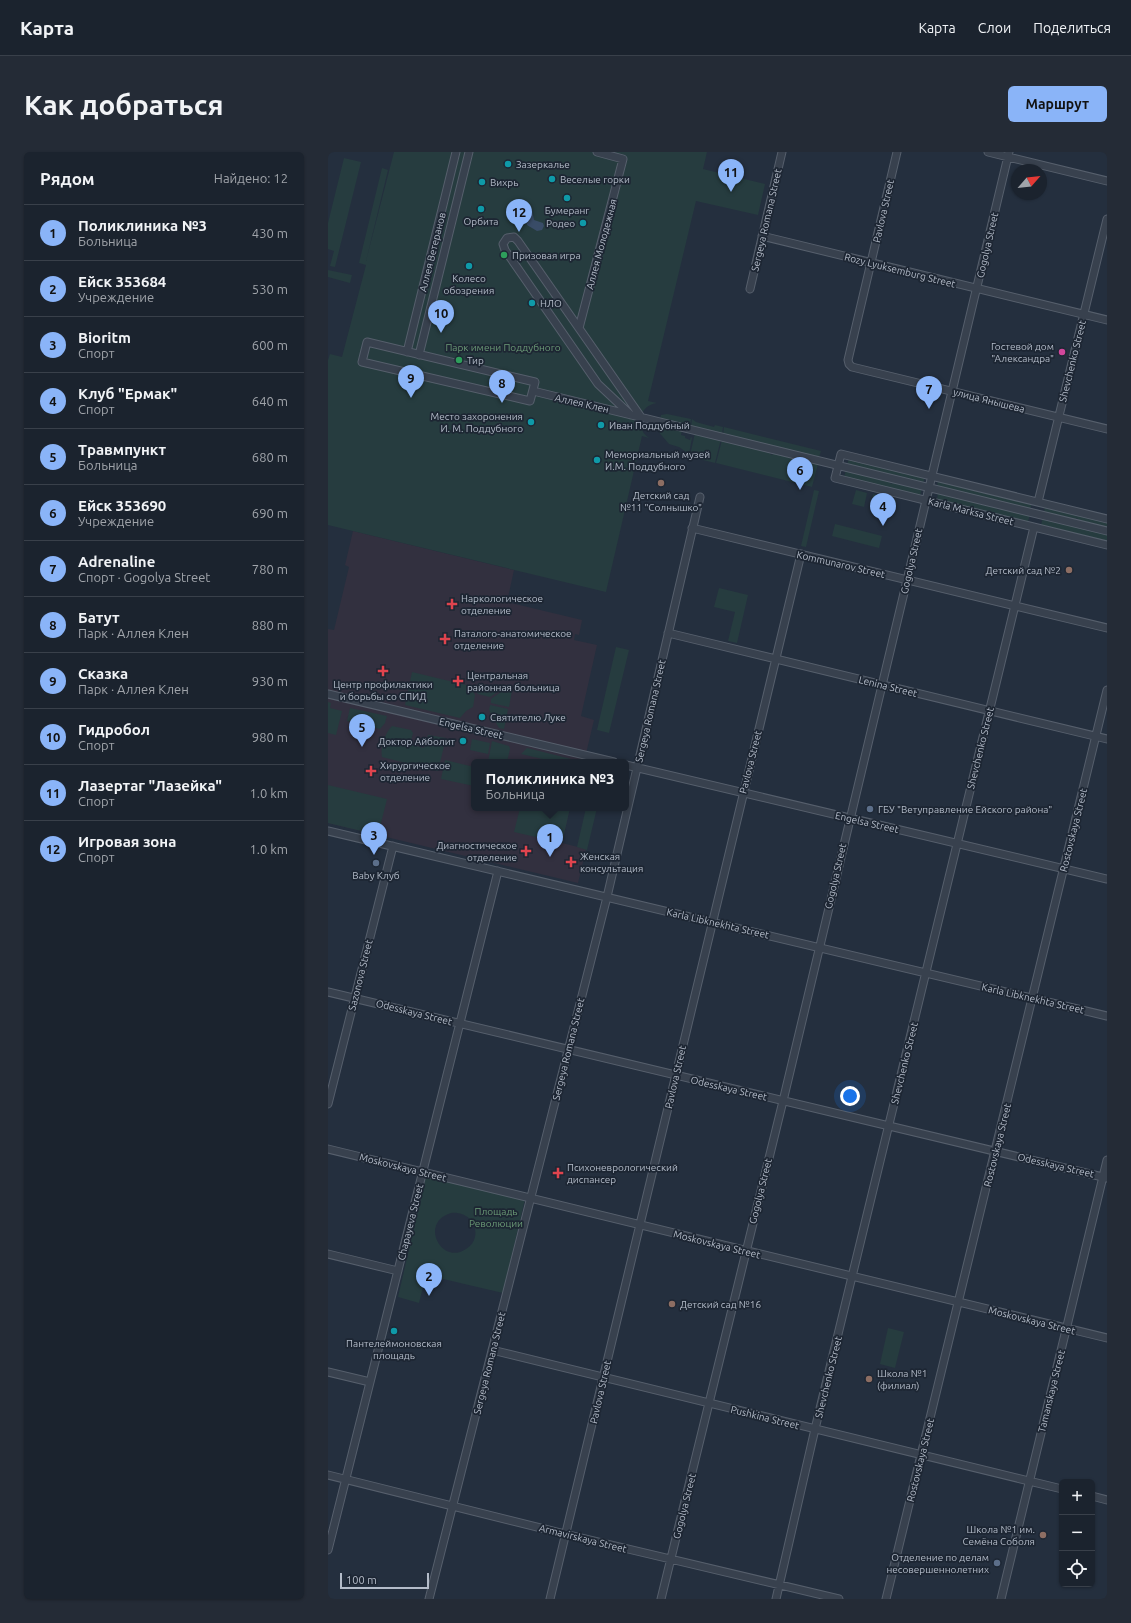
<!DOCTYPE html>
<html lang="ru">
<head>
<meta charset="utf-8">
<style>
  :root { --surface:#1b232e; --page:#242b36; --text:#f1f3f6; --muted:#a0a4aa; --line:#39404a; --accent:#8ab4f8 }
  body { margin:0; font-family:Ubuntu,sans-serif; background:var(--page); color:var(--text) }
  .controls { position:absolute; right:12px; bottom:12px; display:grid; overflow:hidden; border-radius:6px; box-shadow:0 1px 3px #0004 }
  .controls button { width:36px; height:36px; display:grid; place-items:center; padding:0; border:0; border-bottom:1px solid var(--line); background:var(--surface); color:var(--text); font:20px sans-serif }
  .compass { position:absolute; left:683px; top:12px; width:36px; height:36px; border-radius:50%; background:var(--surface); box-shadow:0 1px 3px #0004; rotate:62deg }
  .scale { position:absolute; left:12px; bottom:10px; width:89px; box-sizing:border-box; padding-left:4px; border:2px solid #b4bcc9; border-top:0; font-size:11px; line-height:14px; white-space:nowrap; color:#b4bcc9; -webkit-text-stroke:3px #1d2633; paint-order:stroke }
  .you { position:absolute; left:522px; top:944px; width:14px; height:14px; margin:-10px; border:3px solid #fff; border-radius:50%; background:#1a73e8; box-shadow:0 0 0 6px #1a73e833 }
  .badge { display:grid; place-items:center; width:26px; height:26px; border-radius:50%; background:var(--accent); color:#111; font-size:13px; font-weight:700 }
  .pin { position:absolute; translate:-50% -33px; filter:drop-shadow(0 1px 2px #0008) }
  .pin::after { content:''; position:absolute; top:21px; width:14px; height:12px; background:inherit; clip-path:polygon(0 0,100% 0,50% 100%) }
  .popup { position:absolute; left:143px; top:607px; width:158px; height:52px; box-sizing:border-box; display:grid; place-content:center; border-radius:6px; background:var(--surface); filter:drop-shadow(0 1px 3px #0005); font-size:13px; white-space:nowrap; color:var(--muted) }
  .popup b { font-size:15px; color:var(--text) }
  .popup::after { content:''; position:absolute; left:50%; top:100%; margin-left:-8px; border:8px solid transparent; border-top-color:var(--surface) }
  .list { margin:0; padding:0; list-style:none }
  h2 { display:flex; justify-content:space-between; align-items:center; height:52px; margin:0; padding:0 16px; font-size:17px }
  h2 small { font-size:13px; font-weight:400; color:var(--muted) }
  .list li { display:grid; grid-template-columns:26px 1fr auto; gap:12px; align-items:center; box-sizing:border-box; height:56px; padding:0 16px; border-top:1px solid var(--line) }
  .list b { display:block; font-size:15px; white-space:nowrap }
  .list p { margin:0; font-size:13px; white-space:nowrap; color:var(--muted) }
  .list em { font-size:13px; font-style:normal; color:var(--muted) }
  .icon { flex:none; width:22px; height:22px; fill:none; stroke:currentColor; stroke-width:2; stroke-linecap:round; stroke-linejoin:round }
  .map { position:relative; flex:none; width:779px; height:1447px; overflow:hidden; border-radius:6px }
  header { display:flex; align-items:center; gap:24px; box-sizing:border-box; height:56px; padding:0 20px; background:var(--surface); border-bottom:1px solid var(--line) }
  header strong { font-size:19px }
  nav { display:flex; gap:22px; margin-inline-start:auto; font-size:14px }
  .intro { display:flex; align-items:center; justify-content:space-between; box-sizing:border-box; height:96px; padding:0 24px }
  h1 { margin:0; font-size:28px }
  .button { padding:10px 18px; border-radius:6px; background:var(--accent); color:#111; font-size:14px; font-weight:700 }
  main { display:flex; gap:24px; padding:0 24px }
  aside { flex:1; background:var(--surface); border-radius:6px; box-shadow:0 1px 3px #0004 }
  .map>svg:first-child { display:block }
  .medical { fill:#32303f }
  .green { fill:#263c3f; fill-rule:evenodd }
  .water { fill:#394c67 }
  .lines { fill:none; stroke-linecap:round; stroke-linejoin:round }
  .minor-casing { stroke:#565f6c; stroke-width:9 }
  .minor { stroke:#38414e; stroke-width:7 }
  .culture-dot { fill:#0f9aa8; stroke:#1d2633; stroke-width:1.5 }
  .leisure-dot { fill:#2e9e5b; stroke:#1d2633; stroke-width:1.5 }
  .hotel-dot { fill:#d1479c; stroke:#1d2633; stroke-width:1.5 }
  .education-dot { fill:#8d6e63; stroke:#1d2633; stroke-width:1.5 }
  .health-dot { fill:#e0444e; stroke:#1d2633; stroke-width:1.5 }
  .service-dot { fill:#5c6f8a; stroke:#1d2633; stroke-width:1.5 }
  .labels { text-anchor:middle; stroke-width:3.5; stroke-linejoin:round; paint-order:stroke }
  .poi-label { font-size:10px; fill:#b4bcc9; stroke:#1d2633; text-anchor:start }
  .street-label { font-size:10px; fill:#b4bcc9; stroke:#1d2633 }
  .park-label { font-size:10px; fill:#6b9a76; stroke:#1d2633 }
</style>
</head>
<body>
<header>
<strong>Карта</strong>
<nav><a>Карта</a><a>Слои</a><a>Поделиться</a></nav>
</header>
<div class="intro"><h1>Как добраться</h1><a class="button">Маршрут</a></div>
<main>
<aside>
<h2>Рядом<small>Найдено: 12</small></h2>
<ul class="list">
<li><span class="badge">1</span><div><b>Поликлиника №3</b><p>Больница</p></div><em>430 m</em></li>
<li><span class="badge">2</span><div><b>Ейск 353684</b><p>Учреждение</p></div><em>530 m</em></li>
<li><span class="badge">3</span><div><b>Bioritm</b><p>Спорт</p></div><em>600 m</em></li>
<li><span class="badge">4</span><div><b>Клуб &quot;Ермак&quot;</b><p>Спорт</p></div><em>640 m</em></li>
<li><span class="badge">5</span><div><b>Травмпункт</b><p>Больница</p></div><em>680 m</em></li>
<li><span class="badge">6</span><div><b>Ейск 353690</b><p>Учреждение</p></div><em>690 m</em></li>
<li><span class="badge">7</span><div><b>Аdrenaline</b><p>Спорт · Gogolya Street</p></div><em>780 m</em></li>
<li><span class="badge">8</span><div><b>Батут</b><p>Парк · Аллея Клен</p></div><em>880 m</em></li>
<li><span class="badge">9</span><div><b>Сказка</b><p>Парк · Аллея Клен</p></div><em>930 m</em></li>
<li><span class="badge">10</span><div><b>Гидробол</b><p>Спорт</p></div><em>980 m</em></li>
<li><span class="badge">11</span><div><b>Лазертаг &quot;Лазейка&quot;</b><p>Спорт</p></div><em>1.0 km</em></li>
<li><span class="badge">12</span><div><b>Игровая зона</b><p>Спорт</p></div><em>1.0 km</em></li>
</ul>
</aside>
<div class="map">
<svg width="779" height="1447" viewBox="0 0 779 1447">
  <rect width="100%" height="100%" fill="#242f3e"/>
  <path class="medical" d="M25,379L186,418L179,450L254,468L251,483L247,482L246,488L269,493L253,564L266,568L257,606L269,609V610H146V656H242L234,691L258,697L250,731L0,671V477L6,478L21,415L17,413Z"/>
  <path class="green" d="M66,0H379L375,17L437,32L430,63L368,49L320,249L329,251C311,253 306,276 321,286L314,284L278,440L0,373V208L2,202L14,205L38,113L31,111L54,16L60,18L38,109Z
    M16,6L33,10L7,115L2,114L6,99L0,97V71Z
    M0,118L24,123L22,131L0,125Z
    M339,262L363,267L362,275L332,268L333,263Z
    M364,267L368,270L386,275L387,273L395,275L394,283L376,277L363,275Z
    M331,273L354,278L353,283L357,284V286L362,288L363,285L364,286L361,302L351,295L341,292L329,278Z
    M396,275L493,299L491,305L395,283Z
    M367,281L381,286L393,287L387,311L363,305L362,303Z
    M394,288L441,299L443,303L448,301L490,312L484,335L388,311Z
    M521,306L597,324L595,332L586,329L585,327L519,313Z
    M518,318L533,321L535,324L537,322L561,328L563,332L567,330L594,336L592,344L516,325Z
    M610,328L704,351L702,358L689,355L688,353L643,343L642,342L609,335Z
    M486,338L491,339L478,395L473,394Z
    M528,338L539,341L536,355L524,352Z
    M610,340L622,345L624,344L668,355L670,358L675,356L702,362L700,370L609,348Z
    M545,342L568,348L564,363L542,358Z
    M717,354L779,369V376L752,370L749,366L746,368L716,361Z
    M715,365L776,382L779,381V389L713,373Z
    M507,372L554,384L551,396L504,384Z
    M391,436L420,443L409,491L400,489L407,460L386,455Z
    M288,495L301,498L281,581L269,578Z
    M84,520L142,534L147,543L145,555L138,559L132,566L77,553Z
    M150,531L174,537L162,545L150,542L148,539Z
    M177,537L184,539L181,555L163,551V547Z
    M0,550L3,551L2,556L14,559L8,583L0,581Z
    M162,553L180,557L176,577L171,576L161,558Z
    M22,556L59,564L57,571L52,577L19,569Z
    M64,574L83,578L85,581L82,592L96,596L100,583L118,586L110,619L54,605C52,595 57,581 64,574Z
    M144,587L162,591L160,602L142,598Z
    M164,589L181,594L182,597L179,610H160Z
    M199,596L243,607L242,610H227L193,602Z
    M117,608L146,615V634L113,627Z
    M0,633L59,647L50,683L0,671Z
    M192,656H242L234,691L186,680Z
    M258,656H269L259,698L249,695Z
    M98,1024L197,1047L175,1141L98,1123L91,1151L70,1145ZM123,1061C137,1059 150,1070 147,1085C146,1090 143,1094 138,1097C113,1114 91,1070 123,1061Z
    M560,1176L576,1180L567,1216L552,1212Z"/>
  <path class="water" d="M199,55L204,58L206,68L215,71L216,74L214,78L209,79L199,73L195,60Z"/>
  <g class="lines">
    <defs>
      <path id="minor" d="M569,0L520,208L521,212L524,215L779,277
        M660,0L779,29
        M434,84L779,168
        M422,137L454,0
        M251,176L295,7L269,0
        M39,190L207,230L202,249L34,210Z
        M79,200L128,0
        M91,203L141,0
        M205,239L779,379
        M303,263L270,232L177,98L175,92L179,86L186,85L190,89L313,265
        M710,350L779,67
        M779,367L513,302L507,326L779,393
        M364,376L779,476
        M340,481L779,587
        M0,542L286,610
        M298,613L779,727
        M0,679L779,864
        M0,840L779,1026
        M0,952L65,694
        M0,997L779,1186
        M0,1102L70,1119
        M164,1198L734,1337
        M0,1220L42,1230
        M0,1323L241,1383L511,1447
        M764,1344L779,1348
        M0,1398L170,719
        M101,1447L279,745L372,345
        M222,1447L473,402
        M333,1447L455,949L681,0
        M448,1447L487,1277L706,375
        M558,1447L779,538
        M673,1447L779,1008"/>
    </defs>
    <use href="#minor" class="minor-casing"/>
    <use href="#minor" class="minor"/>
  </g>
  <g class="culture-dot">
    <circle cx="180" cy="12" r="4"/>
    <circle cx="224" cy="27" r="4"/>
    <circle cx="154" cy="30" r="4"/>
    <circle cx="239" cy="46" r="4"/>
    <circle cx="153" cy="57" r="4"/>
    <circle cx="255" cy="71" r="4"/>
    <circle cx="141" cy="114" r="4"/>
    <circle cx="204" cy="151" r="4"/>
    <circle cx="203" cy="270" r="4"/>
    <circle cx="273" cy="273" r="4"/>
    <circle cx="269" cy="308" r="4"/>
    <circle cx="154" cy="565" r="4"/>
    <circle cx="135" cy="589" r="4"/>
    <circle cx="66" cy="1179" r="4"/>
  </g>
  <g class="leisure-dot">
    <circle cx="176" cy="103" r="4"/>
    <circle cx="131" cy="208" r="4"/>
  </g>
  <circle class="hotel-dot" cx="734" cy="200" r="4"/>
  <g class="education-dot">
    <circle cx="333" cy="331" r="4"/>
    <circle cx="741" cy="418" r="4"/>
    <circle cx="344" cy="1152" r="4"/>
    <circle cx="541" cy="1227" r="4"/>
    <circle cx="715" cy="1383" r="4"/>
  </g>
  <g class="health-dot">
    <path d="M122 446h4v4h4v4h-4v4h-4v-4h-4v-4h4z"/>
    <path d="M115 481h4v4h4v4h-4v4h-4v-4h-4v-4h4z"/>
    <path d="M53 513h4v4h4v4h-4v4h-4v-4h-4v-4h4z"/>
    <path d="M128 523h4v4h4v4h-4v4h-4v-4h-4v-4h4z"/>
    <path d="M41 613h4v4h4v4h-4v4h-4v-4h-4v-4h4z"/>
    <path d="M196 693h4v4h4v4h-4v4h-4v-4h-4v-4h4z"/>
    <path d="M241 704h4v4h4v4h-4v4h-4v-4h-4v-4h4z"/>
    <path d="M228 1015h4v4h4v4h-4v4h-4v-4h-4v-4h4z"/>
  </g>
  <g class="service-dot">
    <circle cx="542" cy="657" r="4"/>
    <circle cx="48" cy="711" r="4"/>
    <circle cx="669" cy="1411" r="4"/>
  </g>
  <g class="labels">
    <g class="poi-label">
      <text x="188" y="16">Зазеркалье</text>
      <text x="232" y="31">Веселые горки</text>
      <text x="162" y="34">Вихрь</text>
      <text x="239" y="62" text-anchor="middle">Бумеранг</text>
      <text x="153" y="73" text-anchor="middle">Орбита</text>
      <text x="247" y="75" text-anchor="end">Родео</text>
      <text x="184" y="107">Призовая игра</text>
      <text x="141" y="130" text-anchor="middle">Колесо<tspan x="141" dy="12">обозрения</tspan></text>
      <text x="212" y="155">НЛО</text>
      <text x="726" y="198" text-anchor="end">Гостевой дом<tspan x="726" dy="12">"Александра"</tspan></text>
      <text x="139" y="212">Тир</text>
      <text x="195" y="268" text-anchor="end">Место захоронения<tspan x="195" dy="12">И. М. Поддубного</tspan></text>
      <text x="281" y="277">Иван Поддубный</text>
      <text x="277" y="306">Мемориальный музей<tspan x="277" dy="12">И.М. Поддубного</tspan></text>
      <text x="333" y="347" text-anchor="middle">Детский сад<tspan x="333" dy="12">№11 "Солнышко"</tspan></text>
      <text x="733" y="422" text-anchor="end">Детский сад №2</text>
      <text x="133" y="450">Наркологическое<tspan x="133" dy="12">отделение</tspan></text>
      <text x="126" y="485">Паталого-анатомическое<tspan x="126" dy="12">отделение</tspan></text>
      <text x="139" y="527">Центральная<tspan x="139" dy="12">районная больница</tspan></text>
      <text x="55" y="536" text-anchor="middle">Центр профилактики<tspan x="55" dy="12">и борьбы со СПИД</tspan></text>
      <text x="162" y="569">Святителю Луке</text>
      <text x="127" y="593" text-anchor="end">Доктор Айболит</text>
      <text x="52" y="617">Хирургическое<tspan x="52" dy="12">отделение</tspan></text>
      <text x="550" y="661">ГБУ "Ветуправление Ейского района"</text>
      <text x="189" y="697" text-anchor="end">Диагностическое<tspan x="189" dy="12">отделение</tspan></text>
      <text x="252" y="708">Женская<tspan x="252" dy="12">консультация</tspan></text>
      <text x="48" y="727" text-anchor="middle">Baby Клуб</text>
      <text x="239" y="1019">Психоневрологический<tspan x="239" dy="12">диспансер</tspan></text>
      <text x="352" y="1156">Детский сад №16</text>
      <text x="66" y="1195" text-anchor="middle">Пантелеймоновская<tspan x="66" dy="12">площадь</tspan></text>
      <text x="549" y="1225">Школа №1<tspan x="549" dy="12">(филиал)</tspan></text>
      <text x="707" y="1381" text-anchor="end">Школа №1 им.<tspan x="707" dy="12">Семёна Соболя</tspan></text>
      <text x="661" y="1409" text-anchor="end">Отделение по делам<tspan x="661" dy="12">несовершеннолетних</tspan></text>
    </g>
    <g class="street-label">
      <text transform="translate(555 59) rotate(-77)" y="4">Pavlova Street</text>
      <text transform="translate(438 68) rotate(-77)" y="4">Sergeya Romana Street</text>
      <text transform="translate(273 92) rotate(-75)" y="4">Аллея Молодежная</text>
      <text transform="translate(659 93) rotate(-77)" y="4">Gogolya Street</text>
      <text transform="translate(104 100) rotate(-76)" y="4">Аллея Ветеранов</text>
      <text transform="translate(572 118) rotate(14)" y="4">Rozy Lyuksemburg Street</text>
      <text transform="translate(744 209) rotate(-76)" y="4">Shevchenko Street</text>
      <text transform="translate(661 248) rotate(14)" y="4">улица Янышева</text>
      <text transform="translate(254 251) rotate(13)" y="4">Аллея Клен</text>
      <text transform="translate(643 359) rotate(14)" y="4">Karla Marksa Street</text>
      <text transform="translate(583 409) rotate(-77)" y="4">Gogolya Street</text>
      <text transform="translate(513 412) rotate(13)" y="4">Kommunarov Street</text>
      <text transform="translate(560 534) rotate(14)" y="4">Lenina Street</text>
      <text transform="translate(322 559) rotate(-77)" y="4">Sergeya Romana Street</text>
      <text transform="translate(143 576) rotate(13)" y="4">Engelsa Street</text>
      <text transform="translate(652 596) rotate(-76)" y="4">Shevchenko Street</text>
      <text transform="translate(422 610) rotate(-76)" y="4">Pavlova Street</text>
      <text transform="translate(539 670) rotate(13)" y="4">Engelsa Street</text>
      <text transform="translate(745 678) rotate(-76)" y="4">Rostovskaya Street</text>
      <text transform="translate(507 724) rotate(-77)" y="4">Gogolya Street</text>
      <text transform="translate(390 771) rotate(13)" y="4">Karla Libknekhta Street</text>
      <text transform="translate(32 823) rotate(-76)" y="4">Sazonova Street</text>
      <text transform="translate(705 846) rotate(13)" y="4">Karla Libknekhta Street</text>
      <text transform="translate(86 860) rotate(14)" y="4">Odesskaya Street</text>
      <text transform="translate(240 897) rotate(-76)" y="4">Sergeya Romana Street</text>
      <text transform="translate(576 911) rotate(-76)" y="4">Shevchenko Street</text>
      <text transform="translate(347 925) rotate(-77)" y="4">Pavlova Street</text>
      <text transform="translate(401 936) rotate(13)" y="4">Odesskaya Street</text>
      <text transform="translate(669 993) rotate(-76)" y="4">Rostovskaya Street</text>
      <text transform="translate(728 1013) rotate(13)" y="4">Odesskaya Street</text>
      <text transform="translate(75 1015) rotate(14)" y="4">Moskovskaya Street</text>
      <text transform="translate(432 1039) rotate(-76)" y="4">Gogolya Street</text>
      <text transform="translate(82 1070) rotate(-76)" y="4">Chapayeva Street</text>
      <text transform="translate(389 1092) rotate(14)" y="4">Moskovskaya Street</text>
      <text transform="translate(704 1168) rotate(14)" y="4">Moskovskaya Street</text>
      <text transform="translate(161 1211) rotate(-76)" y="4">Sergeya Romana Street</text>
      <text transform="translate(500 1225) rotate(-76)" y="4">Shevchenko Street</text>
      <text transform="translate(723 1239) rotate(-76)" y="4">Tamanskaya Street</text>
      <text transform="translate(272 1240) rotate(-77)" y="4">Pavlova Street</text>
      <text transform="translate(437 1265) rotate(14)" y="4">Pushkina Street</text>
      <text transform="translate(592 1308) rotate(-76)" y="4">Rostovskaya Street</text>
      <text transform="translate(356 1354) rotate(-76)" y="4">Gogolya Street</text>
      <text transform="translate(255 1386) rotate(14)" y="4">Armavirskaya Street</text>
    </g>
    <g class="park-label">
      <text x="175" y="199">Парк имени Поддубного</text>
      <text x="168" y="1063">Площадь<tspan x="168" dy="12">Революции</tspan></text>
    </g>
  </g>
</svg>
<div class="controls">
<button>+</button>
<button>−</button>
<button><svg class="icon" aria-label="locate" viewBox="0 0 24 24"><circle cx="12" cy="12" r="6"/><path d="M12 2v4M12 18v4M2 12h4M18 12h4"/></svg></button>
</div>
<svg class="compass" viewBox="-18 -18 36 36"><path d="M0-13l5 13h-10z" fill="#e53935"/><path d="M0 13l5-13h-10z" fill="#a0a4aa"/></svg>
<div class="scale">100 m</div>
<div class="you"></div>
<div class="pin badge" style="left:222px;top:705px">1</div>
<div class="popup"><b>Поликлиника №3</b>Больница</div>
<div class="pin badge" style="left:101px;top:1144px">2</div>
<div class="pin badge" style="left:46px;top:703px">3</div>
<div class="pin badge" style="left:555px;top:374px">4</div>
<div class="pin badge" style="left:34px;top:595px">5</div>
<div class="pin badge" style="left:472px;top:338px">6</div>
<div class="pin badge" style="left:601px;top:257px">7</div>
<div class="pin badge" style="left:174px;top:251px">8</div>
<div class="pin badge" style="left:83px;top:246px">9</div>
<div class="pin badge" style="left:113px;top:181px">10</div>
<div class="pin badge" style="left:403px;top:40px">11</div>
<div class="pin badge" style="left:191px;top:80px">12</div>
</div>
</main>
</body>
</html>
